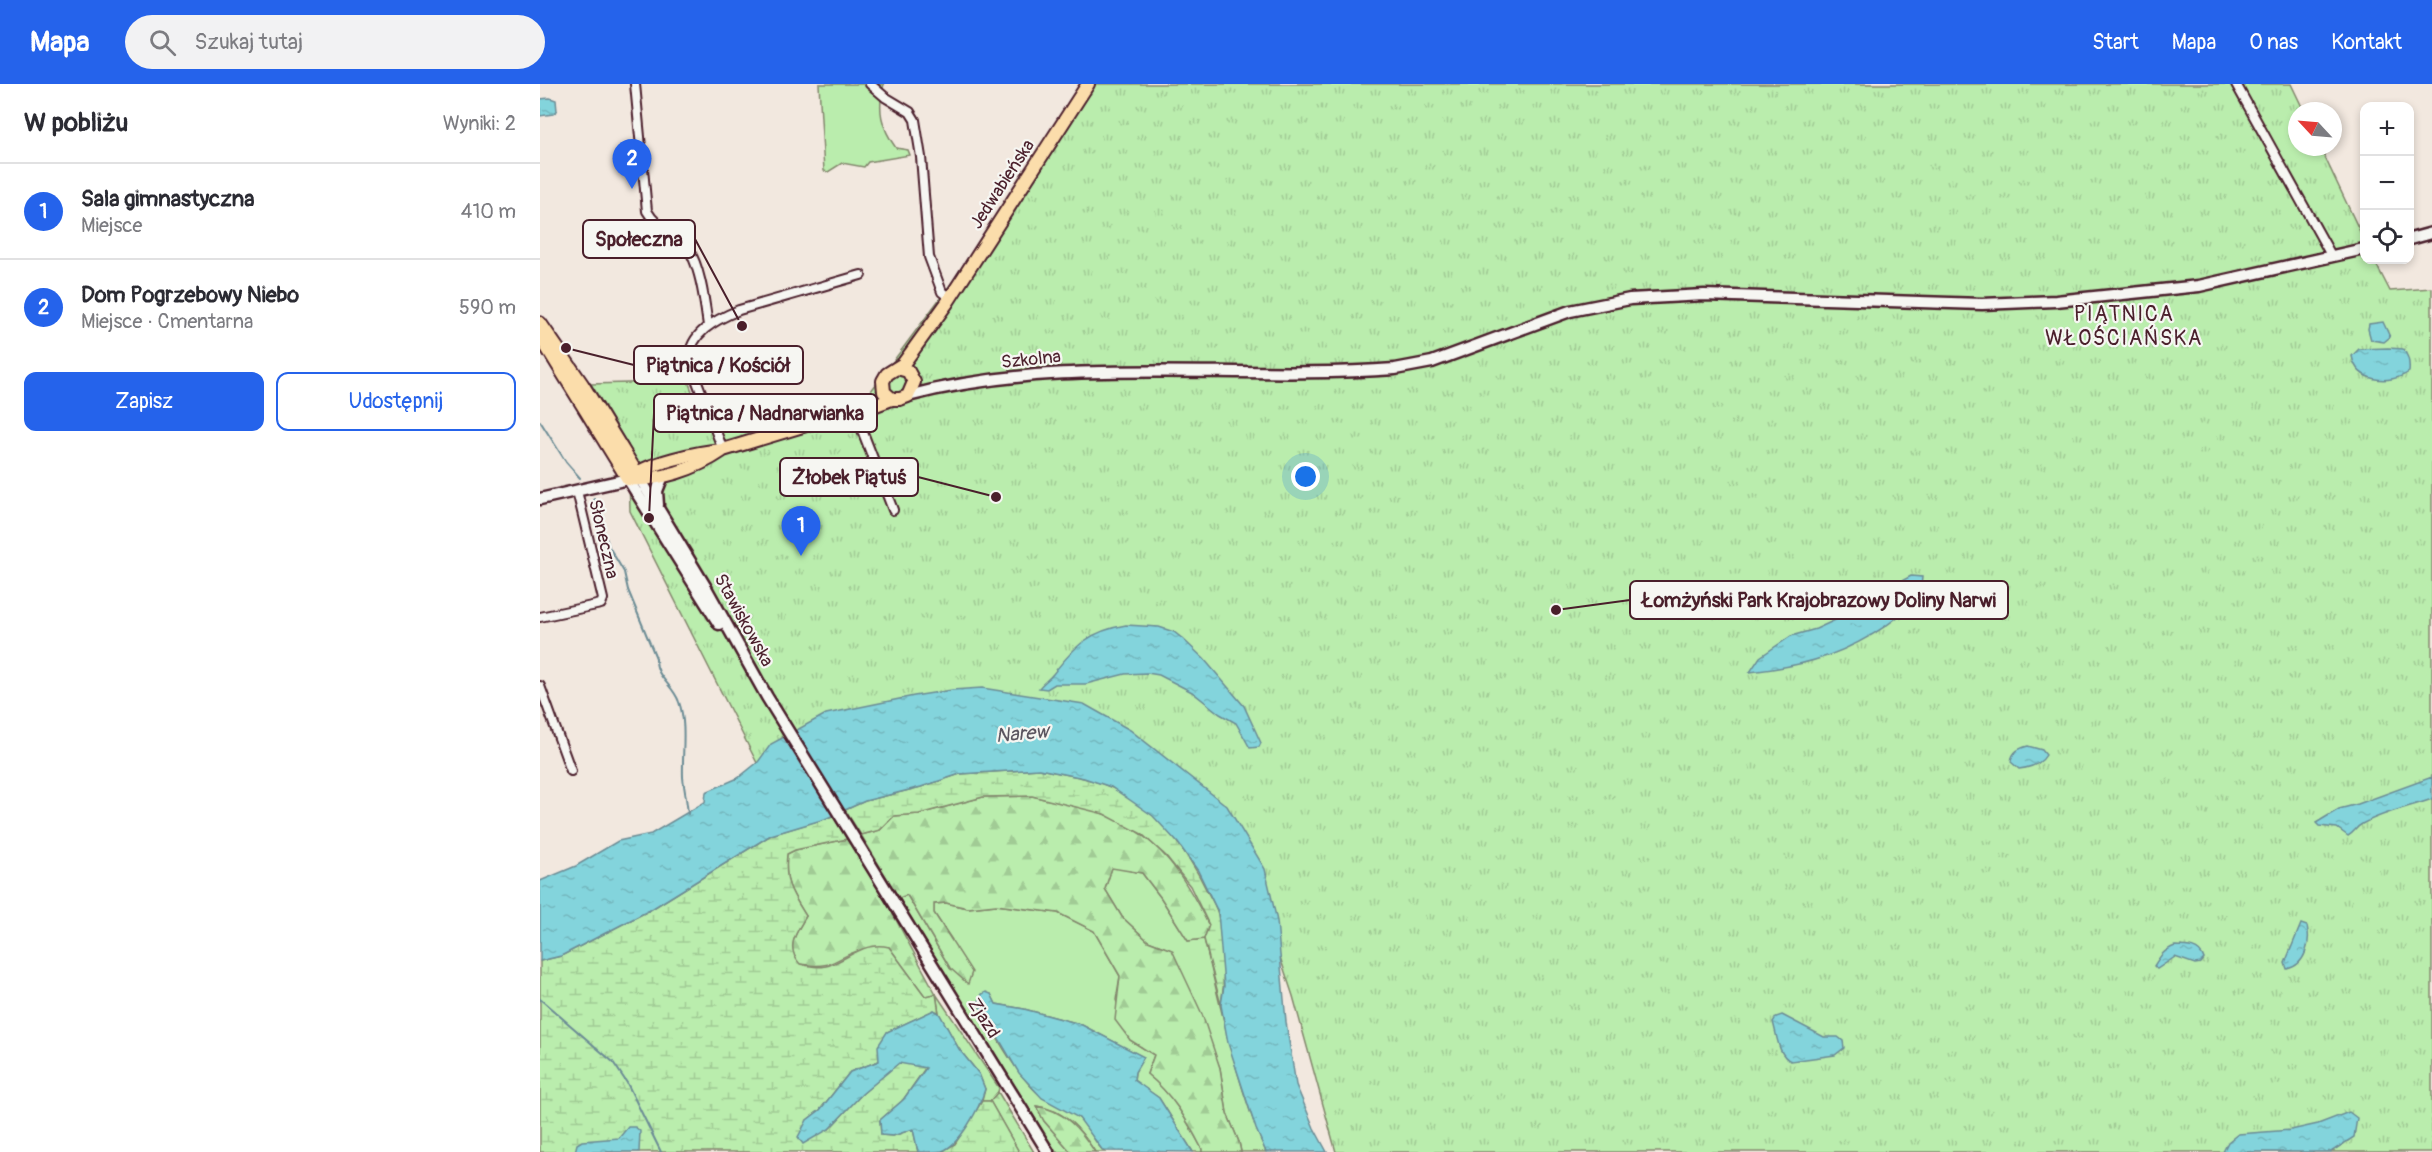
<!DOCTYPE html>
<html lang="pl">
<head>
<meta charset="utf-8">
<style>
  :root { --surface:#fff; --page:#f2f2f3; --text:#2b2b33; --muted:#7c7c81; --line:#e1e1e2; --accent:#2563eb }
  body { margin:0; font-family:Pangolin,sans-serif; background:var(--page); color:var(--text) }
  .controls { position:absolute; right:18px; top:18px; display:grid; overflow:hidden; border-radius:12px; box-shadow:0 3px 9px #0003 }
  .controls button { width:54px; height:54px; display:grid; place-items:center; padding:0; border:0; border-bottom:2px solid var(--line); background:var(--surface); color:var(--text); font:30px sans-serif }
  .compass { position:absolute; left:1748px; top:18px; width:54px; height:54px; border-radius:50%; background:var(--surface); box-shadow:0 3px 9px #0003; rotate:296deg }
  .you { position:absolute; left:766px; top:393px; width:21px; height:21px; margin:-15px; border:4px solid #fff; border-radius:50%; background:#1a73e8; box-shadow:0 0 0 9px #1a73e833 }
  .badge { display:grid; place-items:center; width:39px; height:39px; border-radius:50%; background:var(--accent); color:#fff; font-size:20px; font-weight:700 }
  .pin { position:absolute; translate:-50% -50px; filter:drop-shadow(0 2px 3px #0008) }
  .pin::after { content:''; position:absolute; top:32px; width:21px; height:18px; background:inherit; clip-path:polygon(0 0,100% 0,50% 100%) }
  .list { margin:0; padding:0; list-style:none }
  h2 { display:flex; justify-content:space-between; align-items:center; height:78px; margin:0; padding:0 24px; font-size:26px }
  h2 small { font-size:20px; font-weight:400; color:var(--muted) }
  .list li { display:grid; grid-template-columns:39px 1fr auto; gap:18px; align-items:center; box-sizing:border-box; height:96px; padding:0 24px; border-top:2px solid var(--line) }
  .list b { display:block; font-size:22px; white-space:nowrap }
  .list p { margin:0; font-size:20px; white-space:nowrap; color:var(--muted) }
  .list em { font-size:20px; font-style:normal; color:var(--muted) }
  .actions { display:flex; gap:12px; padding:18px 24px }
  .actions a { flex:1; padding:14px 0; border:2px solid var(--accent); border-radius:12px; text-align:center; font-size:21px; color:var(--accent) }
  .actions .main { background:var(--accent); color:#fff }
  .icon { flex:none; width:33px; height:33px; fill:none; stroke:currentColor; stroke-width:2; stroke-linecap:round; stroke-linejoin:round }
  .map { position:relative; flex:none; width:1892px; height:1068px; overflow:hidden }
  header { display:flex; align-items:center; gap:36px; box-sizing:border-box; height:84px; padding:0 30px; background:var(--accent); color:#fff }
  header strong { font-size:28px }
  nav { display:flex; gap:33px; margin-inline-start:auto; font-size:21px }
  .search { width:420px; height:54px; background:var(--page); display:flex; align-items:center; gap:15px; box-sizing:border-box; padding:0 21px; border-radius:33px; color:var(--muted); font-size:22px }
  main { display:flex }
  aside { flex:1; background:var(--surface) }
  .map>svg:first-child { display:block }
  .grass { fill:#baedad; stroke:#82866c; stroke-width:1.5 }
  .forest { fill:url(#forest-firs); stroke:#82866c; stroke-width:1.5 }
  .wetland { fill:url(#wetland-marsh); stroke:#82866c; stroke-width:1.5 }
  .park { fill:url(#park-tufts); stroke:#82866c; stroke-width:1.5 }
  .water { fill:url(#water-ripples); stroke:#6c8c95; stroke-width:1.5 }
  .pier { fill:#f2e8df }
  .lines { fill:none; stroke-linecap:round; stroke-linejoin:round }
  .stream { stroke:#6c8c95; stroke-width:2 }
  .street-casing { stroke:#4a1f2b; stroke-width:12 }
  .secondary-casing { stroke:#4a1f2b; stroke-width:15 }
  .primary-casing { stroke:#4a1f2b; stroke-width:16 }
  .street { stroke:#f6f6f2; stroke-width:8 }
  .secondary { stroke:#f6f6f2; stroke-width:10 }
  .primary { stroke:#fbddab; stroke-width:12 }
  .labels { text-anchor:middle; stroke-width:4.5; stroke-linejoin:round; paint-order:stroke }
  .street-label { font-size:18px; fill:#4a1f2b; stroke:#f6f6f2 }
  .water-label { font-size:20px; font-style:italic; fill:#5b5560; stroke:#f6f6f2 }
  .quarter-label { font-size:21px; letter-spacing:1.5px; fill:#4a1f2b; stroke:#f6f6f2 }
  .leader { fill:none; stroke:#4a1f2b; stroke-width:2 }
  .callout-dot { fill:#4a1f2b; stroke:#f6f6f2; stroke-width:2 }
  .callout { fill:#f6f6f2; stroke:#4a1f2b; stroke-width:2 }
  .callout-label { font-size:20px; text-anchor:middle; font-weight:bold; fill:#4a1f2b }
</style>
</head>
<body>
<header>
<strong>Mapa</strong>
<div class="search"><svg class="icon" aria-label="search" viewBox="0 0 24 24"><circle cx="10" cy="10" r="6"/><path d="M15 15l6 6"/></svg>Szukaj tutaj</div>
<nav><a>Start</a><a>Mapa</a><a>O nas</a><a>Kontakt</a></nav>
</header>
<main>
<aside>
<h2>W pobliżu<small>Wyniki: 2</small></h2>
<ul class="list">
<li><span class="badge">1</span><div><b>Sala gimnastyczna</b><p>Miejsce</p></div><em>410 m</em></li>
<li><span class="badge">2</span><div><b>Dom Pogrzebowy Niebo</b><p>Miejsce · Cmentarna</p></div><em>590 m</em></li>
</ul>
<div class="actions"><a class="main">Zapisz</a><a>Udostępnij</a></div>
</aside>
<div class="map">
<svg width="1892" height="1068" viewBox="0 0 1892 1068">
  <defs>
    <pattern id="forest-firs" width="22" height="20" patternUnits="userSpaceOnUse" patternTransform="scale(1.5)"><rect width="22" height="20" fill="#baedad"/><path d="M5 1l3.5 6h-7zM16 11l3.5 6h-7z" fill="#a1cb95"/></pattern>
    <pattern id="wetland-marsh" width="20" height="14" patternUnits="userSpaceOnUse" patternTransform="scale(1.5)"><rect width="20" height="14" fill="#baedad"/><path d="M1 5h8M5 5V1M11 12h8M15 12V8" fill="none" stroke="#a1cb95"/></pattern>
    <pattern id="park-tufts" width="24" height="20" patternUnits="userSpaceOnUse" patternTransform="scale(1.5)"><rect width="24" height="20" fill="#baedad"/><path d="M3 7l-1-3M5 7V3M7 7l1-3M15 17l-1-3M17 17v-4M19 17l1-3" fill="none" stroke="#a1cb95"/></pattern>
    <pattern id="water-ripples" width="26" height="14" patternUnits="userSpaceOnUse" patternTransform="scale(1.5)"><rect width="26" height="14" fill="#83d4dc"/><path d="M2 4q2-2 4 0t4 0M15 11q2-2 4 0t4 0" fill="none" stroke="#73b6bd"/></pattern>
  </defs>
  <rect width="100%" height="100%" fill="#f2e8df"/>
  <filter id="ink" filterUnits="userSpaceOnUse"><feTurbulence type="fractalNoise" baseFrequency=".0167" numOctaves="2"/><feDisplacementMap in="SourceGraphic" scale="12" xChannelSelector="R" yChannelSelector="G"/><feConvolveMatrix kernelMatrix="1 2 1 2 8 2 1 2 1" color-interpolation-filters="sRGB"/></filter>
  <g filter="url(#ink)">
    <path class="grass" d="M279,0H344C337,25 341,43 356,64L368,66L370,71L328,78L324,83L302,79L288,88L284,87Z
      M572,783L602,789L621,814L648,857L664,855C682,927 696,1000 726,1068H701L699,1058L687,1029L680,984L632,866L608,857L582,833L565,805Z
      M367,811L410,884L412,856L394,829V820L406,819L428,824L456,821L518,829L554,847L580,892L576,916L590,956L614,971L607,990C633,1011 647,1036 662,1065V1068H653L619,1014L594,997L595,988L603,973L540,940L484,925L456,920L451,910L438,919C451,944 481,999 504,1014C515,1022 530,1025 540,1035C551,1044 553,1059 565,1068H555C540,1045 525,1026 497,1022L504,1037L531,1068H516L359,814Z
      M396,910L459,1004L458,1008L450,1017H442L445,1005L439,990L419,965L399,929Z"/>
    <path class="forest" d="M492,712C516,718 542,722 564,730C619,752 644,791 669,842L664,855L648,857L621,814L602,789L572,784L565,805L582,833L608,857L632,866L662,930L680,984L687,1029L699,1058L701,1068H662V1065C647,1036 633,1011 607,990L614,971L590,956L575,936L580,892L554,847L518,829L456,821L428,824L406,819L394,820V829L432,888L428,900L410,884L367,811L359,814L321,751L340,746L354,732L379,730L443,713Z
      M307,755L348,821L396,910L385,912L349,863C340,864 328,863 320,866C290,876 296,885 259,880C245,863 256,849 266,832C251,808 244,799 247,770L255,766Z
      M458,1008L494,1068H479L450,1017Z
      M496,1022C524,1026 540,1045 555,1068H531L504,1037Z"/>
    <path class="wetland" d="M499,685C523,690 548,693 570,703C615,722 648,767 668,809C672,816 676,823 678,830C684,859 686,892 681,921L664,855L669,841L650,802L626,772L602,750L564,730L492,712L443,713L379,730L354,732L340,746L321,751L305,726L325,717L381,703L420,690Z
      M293,732L307,755L255,766L247,770C244,799 251,808 266,832C256,849 245,863 260,880C270,882 282,885 292,880C312,872 327,857 349,863L385,912L396,910L399,929L394,926L347,948L339,977L310,988L280,1026L267,1036L289,1045L322,1010L359,978L386,983L363,1016L340,1036L341,1051L353,1052L373,1045L378,1068H0V877L21,872L110,826L231,751Z
      M442,1017H450L479,1068H401L415,1060Z"/>
    <path class="park" d="M552,0H1751L1764,27H1757V63H1780L1824,156V176H1834L1850,207L1892,204V1068H796L753,912L723,822L687,765L496,639L217,679L90,427L88,361L51,300L126,298L146,292L162,333L245,326L328,311L506,72Z"/>
    <path class="water" d="M10,14L16,16L17,27L13,30L0,32V15Z
      M1843,238L1850,253L1844,258L1831,256L1828,245L1829,240Z
      M1848,264L1863,265C1869,272 1870,279 1869,288C1850,301 1817,299 1812,272L1819,265Z
      M1371,492L1382,493C1382,529 1317,561 1287,572C1262,581 1236,585 1210,588L1220,573L1251,552L1276,545L1306,531L1343,507Z
      M586,541L619,543L634,548L643,555L664,575L704,622L721,659L719,663L710,664L696,639L680,630L652,608L619,591L607,589L585,590L546,600H515L507,605L499,604C503,599 509,595 513,590C535,562 549,547 586,541Z
      M442,604L544,620L590,646L687,722L725,785L737,837L746,938L756,1001L774,1044L787,1068H726L716,1045L688,959L681,921L684,902L678,828L658,787L638,759L613,732L571,703L544,694L499,685L420,690L381,703L325,717L285,735L231,751L110,826L21,872L0,877V797L36,782L78,757L111,750L165,718L166,708L198,694L218,678L231,660L286,630L374,612L412,606Z
      M1488,662L1502,666L1506,671C1501,680 1489,684 1479,685L1471,678C1472,667 1480,664 1488,662Z
      M1892,693V715C1870,723 1843,728 1822,740C1816,743 1814,749 1808,752L1797,744L1779,742L1776,739L1799,725L1818,720Z
      M1761,840L1767,842C1771,858 1766,881 1747,885L1745,879Z
      M1635,862C1647,862 1660,862 1664,875L1661,879L1655,880L1635,873L1617,885L1614,882C1620,872 1624,866 1635,862Z
      M446,908L451,910L456,920L484,925L540,940L604,973L595,988L594,996L619,1014L653,1068L563,1067L539,1034L502,1014L479,989L438,919L442,910Z
      M394,926L399,929L419,965L439,990L445,1005C440,1023 420,1061 402,1067C395,1068 385,1068 378,1068L373,1045L353,1052L341,1051L340,1036L363,1016L386,984L359,979L322,1010L289,1045L263,1060L258,1053L267,1036L280,1026L310,988L339,977L338,962L347,948Z
      M1242,931L1284,953H1298L1303,957L1304,964L1295,971L1251,977C1238,972 1237,951 1233,938L1236,933Z
      M1809,1028L1817,1034L1814,1053L1791,1068H1683L1688,1058L1698,1050L1751,1046L1778,1040Z
      M88,1043H95L100,1047L99,1068H35L37,1060L42,1057L79,1054Z"/>
    <path class="pier" d="M254,644L306,728L294,735L242,651Z"/>
    <g class="lines">
      <path class="stream" d="M0,337L26,378L40,394
        M54,415L69,463L84,488L88,506L116,574C115,594 133,600 139,618C147,640 142,669 143,693C144,705 147,717 148,730
        M0,915L73,978L87,999L121,1068"/>
      <defs>
        <path id="street" d="M95,0L107,127C116,143 133,149 145,161C160,177 165,220 168,242
          M330,0L345,13L370,28L375,36L381,73L389,173L402,208L410,214
          M1696,0L1792,173
          M315,328L353,426
          M183,366L150,279C146,250 177,235 199,226L321,191
          M0,533L61,520L63,515L37,407
          M0,602L31,687"/>
        <path id="secondary" d="M1870,155L1892,149
          M368,312C527,270 693,297 855,285L892,278L1030,227L1090,215L1164,211L1442,220L1516,217L1659,202L1824,165
          M96,388L165,502L227,613L508,1068
          M0,415L88,395L179,540
          M118,421L117,407L123,392"/>
        <path id="primary" d="M0,239L42,300L96,388
          M0,252L88,395
          M357,284L368,287L374,298L368,312L360,315H352L344,308L343,297L347,290L363,280L407,219L548,0
          M88,395C107,379 157,368 183,366L296,332L320,327L352,315
          M88,395C119,397 156,385 182,367"/>
      </defs>
      <use href="#street" class="street-casing"/>
      <use href="#secondary" class="secondary-casing"/>
      <use href="#primary" class="primary-casing"/>
      <use href="#street" class="street"/>
      <use href="#secondary" class="secondary"/>
      <use href="#primary" class="primary"/>
    </g>
  </g>
  <g class="labels">
    <g class="street-label">
      <text transform="translate(462 100) rotate(-57)" y="6">Jedwabieńska</text>
      <text transform="translate(491 275) rotate(-6)" y="6">Szkolna</text>
      <text transform="translate(64 455) rotate(77)" y="6">Słoneczna</text>
      <text transform="translate(204 536) rotate(61)" y="6">Stawiskowska</text>
      <text transform="translate(444 934) rotate(58)" y="6">Zjazd</text>
    </g>
    <g class="water-label">
      <text transform="translate(482 649) rotate(-5)" y="7">Narew</text>
    </g>
    <g class="quarter-label">
      <text x="1584" y="237">PIĄTNICA<tspan x="1584" dy="24">WŁOŚCIAŃSKA</tspan></text>
    </g>
  </g>
  <path class="leader" d="M202 242L155 155M26 264L94 281M109 434L114 329M456 413L378 393M1016 526L1090 516"/>
  <g class="callout-dot">
    <circle cx="202" cy="242" r="6"/>
    <circle cx="26" cy="264" r="6"/>
    <circle cx="109" cy="434" r="6"/>
    <circle cx="456" cy="413" r="6"/>
    <circle cx="1016" cy="526" r="6"/>
  </g>
  <g class="callout">
    <rect x="43" y="136" width="112" height="38" rx="6"/>
    <rect x="94" y="262" width="169" height="38" rx="6"/>
    <rect x="114" y="310" width="223" height="38" rx="6"/>
    <rect x="240" y="374" width="138" height="38" rx="6"/>
    <rect x="1090" y="497" width="378" height="38" rx="6"/>
  </g>
  <g class="callout-label">
    <text x="99" y="162">Społeczna</text>
    <text x="178" y="288">Piątnica / Kościół</text>
    <text x="225" y="336">Piątnica / Nadnarwianka</text>
    <text x="309" y="400">Żłobek Piątuś</text>
    <text x="1279" y="523">Łomżyński Park Krajobrazowy Doliny Narwi</text>
  </g>
</svg>
<div class="controls">
<button>+</button>
<button>−</button>
<button><svg class="icon" aria-label="locate" viewBox="0 0 24 24"><circle cx="12" cy="12" r="6"/><path d="M12 2v4M12 18v4M2 12h4M18 12h4"/></svg></button>
</div>
<svg class="compass" viewBox="-18 -18 36 36"><path d="M0-13l5 13h-10z" fill="#e53935"/><path d="M0 13l5-13h-10z" fill="#7c7c81"/></svg>
<div class="you"></div>
<div class="pin badge" style="left:261px;top:472px">1</div>
<div class="pin badge" style="left:92px;top:105px">2</div>
</div>
</main>
</body>
</html>
